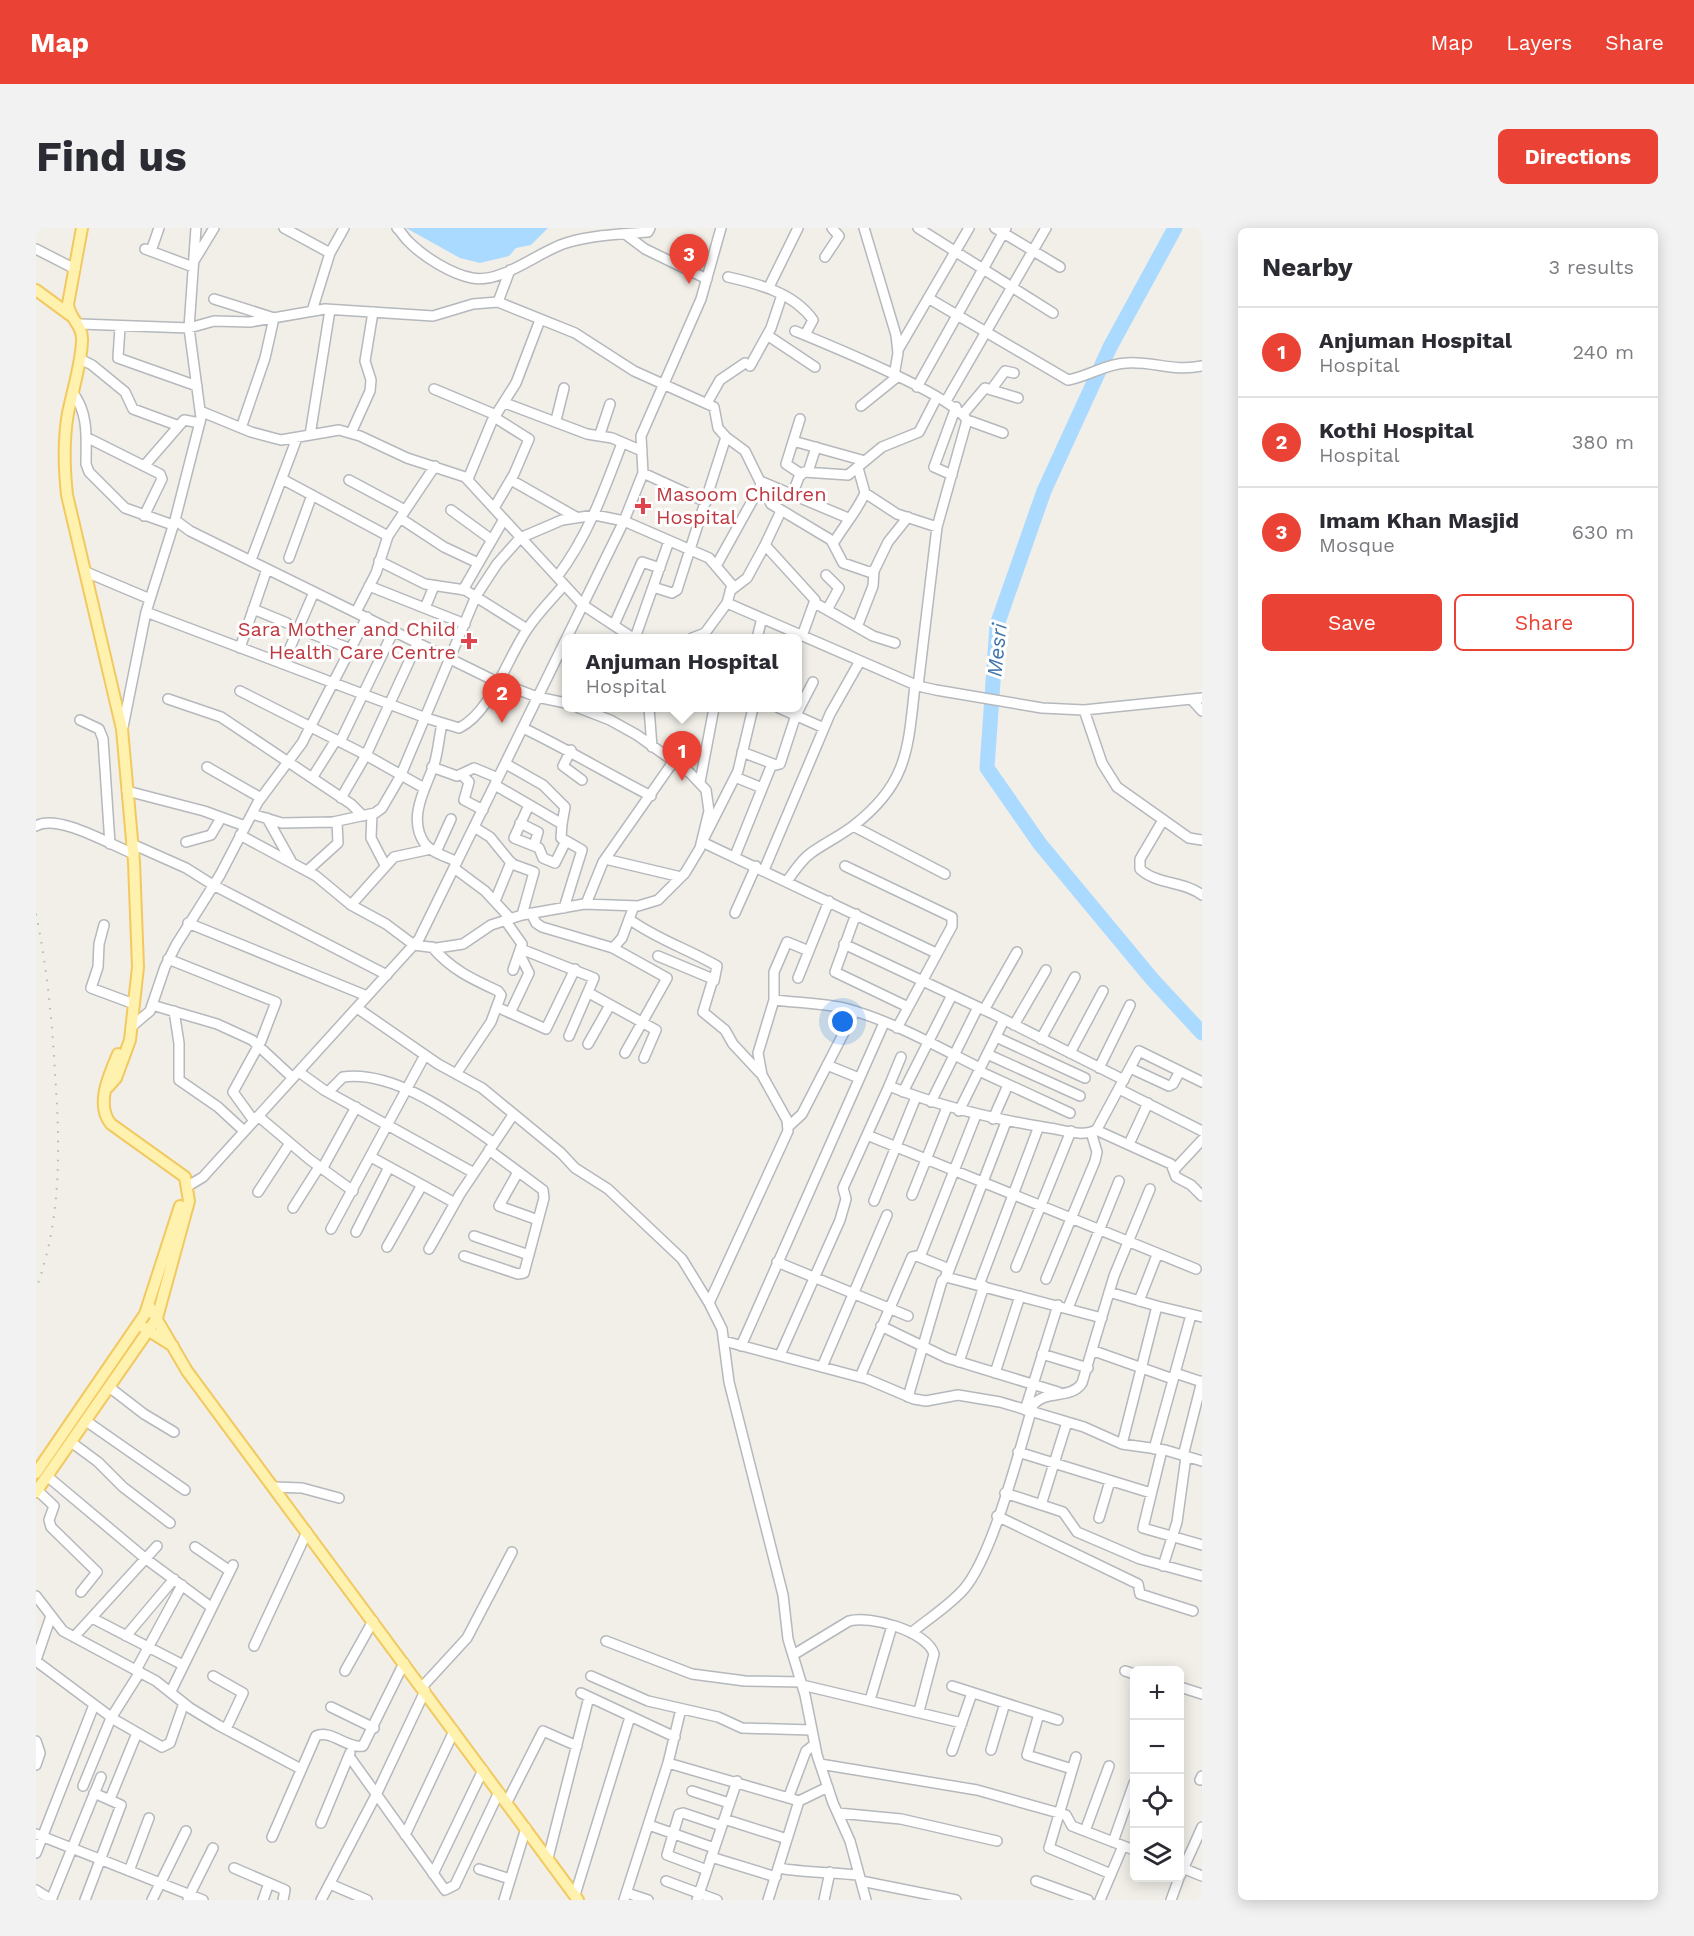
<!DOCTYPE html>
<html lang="en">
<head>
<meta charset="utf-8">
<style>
  :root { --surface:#fff; --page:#f2f2f3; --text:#2b2b33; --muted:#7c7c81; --line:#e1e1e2; --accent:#ea4335 }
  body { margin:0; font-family:"Work Sans",sans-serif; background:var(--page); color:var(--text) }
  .controls { position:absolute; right:18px; bottom:18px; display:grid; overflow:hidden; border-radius:9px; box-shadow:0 3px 15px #0003 }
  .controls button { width:54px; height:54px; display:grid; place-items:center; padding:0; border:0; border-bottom:2px solid var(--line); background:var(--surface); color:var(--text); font:30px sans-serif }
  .you { position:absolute; left:807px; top:794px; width:21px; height:21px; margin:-15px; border:4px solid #fff; border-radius:50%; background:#1a73e8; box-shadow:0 0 0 9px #1a73e833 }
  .badge { display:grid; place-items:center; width:39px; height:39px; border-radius:50%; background:var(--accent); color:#fff; font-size:20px; font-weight:700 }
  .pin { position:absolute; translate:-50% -50px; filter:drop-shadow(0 2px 3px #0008) }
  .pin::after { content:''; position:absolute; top:32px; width:21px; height:18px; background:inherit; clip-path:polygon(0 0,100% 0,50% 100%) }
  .popup { position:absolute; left:526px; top:406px; width:240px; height:78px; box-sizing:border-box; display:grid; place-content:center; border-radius:9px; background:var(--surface); filter:drop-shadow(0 2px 4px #0005); font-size:20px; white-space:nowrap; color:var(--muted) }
  .popup b { font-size:22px; color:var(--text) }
  .popup::after { content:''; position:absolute; left:50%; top:100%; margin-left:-12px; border:12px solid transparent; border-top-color:var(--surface) }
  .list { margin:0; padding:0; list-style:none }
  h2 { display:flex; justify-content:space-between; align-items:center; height:78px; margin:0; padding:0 24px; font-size:26px }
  h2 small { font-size:20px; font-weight:400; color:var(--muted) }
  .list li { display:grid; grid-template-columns:39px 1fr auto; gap:18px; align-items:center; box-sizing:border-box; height:90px; padding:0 24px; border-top:2px solid var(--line) }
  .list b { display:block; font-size:22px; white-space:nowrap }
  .list p { margin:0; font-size:20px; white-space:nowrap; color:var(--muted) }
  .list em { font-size:20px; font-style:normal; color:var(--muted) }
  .actions { display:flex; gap:12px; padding:18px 24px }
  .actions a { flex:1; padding:14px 0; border:2px solid var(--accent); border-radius:9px; text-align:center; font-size:21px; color:var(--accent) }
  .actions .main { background:var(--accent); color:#fff }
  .icon { flex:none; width:33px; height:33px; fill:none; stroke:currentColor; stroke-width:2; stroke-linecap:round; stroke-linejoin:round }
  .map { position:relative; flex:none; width:1166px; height:1672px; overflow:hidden; border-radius:9px }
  header { display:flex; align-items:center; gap:36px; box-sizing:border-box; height:84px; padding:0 30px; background:var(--accent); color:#fff }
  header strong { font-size:28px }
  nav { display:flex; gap:33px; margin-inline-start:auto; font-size:21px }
  .intro { display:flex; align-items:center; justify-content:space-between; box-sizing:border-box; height:144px; padding:0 36px }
  h1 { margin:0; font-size:42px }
  .button { padding:15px 27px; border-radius:9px; background:var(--accent); color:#fff; font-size:21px; font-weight:700 }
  main { display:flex; gap:36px; padding:0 36px }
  aside { flex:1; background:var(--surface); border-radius:9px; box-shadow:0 3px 15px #0003 }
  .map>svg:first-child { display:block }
  .water { fill:#aadaff }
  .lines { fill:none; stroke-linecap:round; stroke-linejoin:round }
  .river { stroke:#aadaff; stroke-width:15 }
  .minor-casing { stroke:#b5b8bc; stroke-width:12 }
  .major-casing { stroke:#f2c960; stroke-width:14 }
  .minor { stroke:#fff; stroke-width:9 }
  .major { stroke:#fff2af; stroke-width:10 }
  .rail { stroke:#b6b7b8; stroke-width:2; stroke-dasharray:1.5 8; stroke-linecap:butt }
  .health-dot { fill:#e0444e; stroke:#fff; stroke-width:2 }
  .labels { text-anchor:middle; stroke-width:6; stroke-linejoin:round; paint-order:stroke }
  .health-label { font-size:20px; fill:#be3a42; stroke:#fff; text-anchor:start }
  .water-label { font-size:21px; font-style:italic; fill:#4174aa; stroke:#fff }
</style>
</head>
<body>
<header>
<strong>Map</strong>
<nav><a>Map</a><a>Layers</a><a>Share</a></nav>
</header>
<div class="intro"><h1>Find us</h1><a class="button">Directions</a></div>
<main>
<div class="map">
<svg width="1166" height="1672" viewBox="0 0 1166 1672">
  <rect width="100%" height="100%" fill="#f1efe8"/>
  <path class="water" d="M370,0H512L495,17L480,20L473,28L444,35L424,30Z"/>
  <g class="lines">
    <path class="river" d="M1139,0L1074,119L1008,263L961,397L951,540L1004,616L1116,751L1166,805"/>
    <defs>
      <path id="minor" d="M248,0L294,25
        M361,0C366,4 368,10 373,14C388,29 415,46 436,50C466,56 503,23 530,15C557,7 584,6 612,4L614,0
        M828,0L860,107L862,125L858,148
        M882,0L1017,85
        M959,0L1024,39
        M589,6L609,21L671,51
        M0,21L39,41
        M109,21L157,39
        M115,23L123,0
        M789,29L803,8L796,0
        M158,33L178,0
        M692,49C723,56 758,65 777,92L769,107
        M733,59L762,0
        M892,70L1032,152C1053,148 1069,136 1090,135C1118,133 1137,144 1166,138
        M178,71L238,90L229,130L205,200
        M462,74L539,105L598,143L678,179L682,200L690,209L641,362L636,365L617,359
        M276,83L294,25L308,0
        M44,96L153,100L178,93L214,94L289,81L397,88L437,76L462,74L474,42
        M84,99L82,130L161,158
        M759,103C793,117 914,166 931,192L901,299L882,458
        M731,107L779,139
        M862,122L933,0
        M44,131L56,137L89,164L97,181L143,198
        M714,138L735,100L746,67
        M881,159L970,0
        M398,161L460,187
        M955,162L969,143L978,145
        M37,165C53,186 50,211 50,236L53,244L89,280L137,297
        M910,173L1010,0
        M469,175L551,206L576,210L606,223
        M671,175L684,152L709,135
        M825,178L861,149
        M164,183L215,204L245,212L303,202L324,208L371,230L429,249L547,377L597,410
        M927,186L949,160L982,170
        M764,191L750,236L765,246
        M520,192L528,160
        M931,192L967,205
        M315,205L334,163L335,152L329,133L337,84
        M564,206L574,176
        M274,207L294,82
        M50,209L124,246L126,251L108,288
        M690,209L709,223L735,276L795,312L807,335L833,344L838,343L852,314L872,289
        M757,213L829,233
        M109,237L148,192L164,195
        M822,240L829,265L861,286L901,299
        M772,244L780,219
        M607,245L670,274
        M916,247L898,239L920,179
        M246,251L352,308
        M432,251L456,193L480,155L504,92
        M313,252L369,282
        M475,252L540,289
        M724,253L812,290
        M756,267L763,249L768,244L812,247L846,219L883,204L901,169
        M458,280L478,246L493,211L458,189
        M415,282L456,312
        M745,283L729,317L779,372L766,408
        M364,290L408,319L442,335
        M139,292L154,303L457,452L501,469L530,475
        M797,316C808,297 820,285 829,265
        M253,330L276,267
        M215,332L261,210
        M343,333L389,356L429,362L491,401
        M680,338L725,257
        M50,344L114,371
        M790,347L803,360L791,382
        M521,349C552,308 568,263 586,215
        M333,358L429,396
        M427,362L468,291
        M694,363L711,350L729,317
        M779,375L837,408L859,415
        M389,380L398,358
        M217,381L251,395
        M110,384L390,490L423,500C455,485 472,428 492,400C502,385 516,371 528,357
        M320,384L340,345L352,308L399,238
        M578,397L606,334L624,340
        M821,399L837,358L838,343
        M274,405L315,421
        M599,410L633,313
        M656,410L669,405L691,375
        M721,410L726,390
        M204,420L231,341
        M247,436L278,364
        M204,463L328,526L388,560
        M132,471L185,489L315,576L327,588
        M1156,472L1166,483
        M613,480L616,519
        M717,480L702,543L666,614L900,725
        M743,480L788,500
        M1048,482L1066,535L1081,559L1153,610L1166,612
        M44,492L63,501L67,511L74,616
        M406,496C403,509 402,524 398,537C389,561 371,591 389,616C396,625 412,629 421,634
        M87,499L110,384L139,292L165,190L153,100L160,0
        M487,500C531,521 572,546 615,568
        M304,514L358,402
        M535,522L527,538L546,552
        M706,524L740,537L744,536L760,487L777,454
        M470,536L507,557L529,579L526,596
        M171,539L225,570
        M396,539L421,548L438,540L462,550
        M425,546L433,554L428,572L447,582
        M699,549L726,560
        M276,550L300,512
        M664,554L678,480
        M459,557L526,596L525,610L546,622L528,680
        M91,563L168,583L209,598
        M305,570L330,527L382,414
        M493,577L478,610L503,620L507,630L519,635L530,613
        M216,586L246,595L297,594L339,585L346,580L364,549L440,368L461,336L484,310L526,292L559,287L588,293L607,245L605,208L665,71L685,0
        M336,586L335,610L349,637
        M231,590L255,633
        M1127,592L1104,631V641C1121,657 1148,653 1166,667
        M484,595L502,604L498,618
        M0,598C21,585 75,617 98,626
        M817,598L909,646
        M438,599L454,609L476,636L498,644L486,687
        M204,607L280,648L315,677L350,696L378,717L401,720L427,716L455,697L486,687L548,676L602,678L622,672L649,645L664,620L673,583L670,562L654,545L601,507L574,492L543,480
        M150,614L175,607L185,590
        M96,616L150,640L177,657L351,747
        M400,624L415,591
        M699,628L736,536
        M569,631L645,649
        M809,638L916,689V698L861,800
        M418,640L449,663L474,690
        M728,642L794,486L824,433
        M271,643L302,615L301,594
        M751,653C758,644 765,632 775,625C789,615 804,608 817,598C872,556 872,521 879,457
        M459,673L475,634
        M550,676L567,634L637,534
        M315,677L358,629L395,621
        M495,685L500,695L506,699L577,720L586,710L598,678
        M699,685L720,638
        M820,686L799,744L872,779
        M593,691C620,711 652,721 681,738L678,753
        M469,692L486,716L477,742
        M152,695L331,768
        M68,697L63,716L62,739L55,760L98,776
        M808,716L957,786L1088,852
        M396,719C416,742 436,751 462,763L465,767L455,794L420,846
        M577,720L631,750L589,825
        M485,721L558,750L533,808
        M622,728L677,751L667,784L689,802L697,816L724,845
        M132,731L240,774L225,813L197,864L218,893
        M762,750L793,673
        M553,765L620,802L608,830
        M738,772C763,775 788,775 812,781C858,794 902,819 944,840
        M116,777L181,796L216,812L257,850
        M461,779L510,801L539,741
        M321,780L402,836L446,860L525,925L539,940L572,961L646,1031L673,1075L686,1101L693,1154L747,1367L752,1411L769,1467L781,1527L797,1575L814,1613L830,1672
        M948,782L981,724
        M138,783L143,815V852L182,879L208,903
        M474,785L493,745L483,725
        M978,797L1010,742
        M95,799L114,783L129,739L140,717L184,647L222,574L266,515L331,389
        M960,809L1049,850
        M1005,811L1039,749
        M552,816L574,777
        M1034,825L1067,763
        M951,826L1044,868
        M791,837L823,850
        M1063,840L1094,777
        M1094,840L1133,858L1137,856L1144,843
        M943,843L1034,885
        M263,844L288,862L438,945
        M853,858L865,829
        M1083,861L1166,903
        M292,864L307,849C358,842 418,887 458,915
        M867,864L916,767
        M895,874L942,779
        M923,883L968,792
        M222,888L273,931L317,963
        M957,891L972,857
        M752,899L766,886L819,783
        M1060,902L1135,936L1140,949L1155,957L1166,968
        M831,907L1160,1041
        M1093,916L1112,875
        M335,929L419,975
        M286,941L320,879
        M1138,942L1166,912
        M482,944L463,978L502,992
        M152,958L167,949L383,711L588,293L673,330L696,357L691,375L882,458L900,462L1006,480L1048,482L1166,470
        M222,964L254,915
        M876,967L911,879
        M838,973L880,869
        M257,980L283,939
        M295,1001L389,827
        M320,1004L353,939
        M438,1008L493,1027
        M351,1019L386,957
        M393,1021L424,966L477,887
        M428,1028L482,1046L488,1045L508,970L507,962L453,922
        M884,1029L940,887
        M741,1034L872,1088
        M980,1039L1035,903
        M912,1045L970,894
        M1010,1051L1059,933L1061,924L1055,904
        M943,1057L1003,898
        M1073,1064L1121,1078
        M1103,1073L1121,1027
        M673,1075L752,903L751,892L726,847L722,825L738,772V744L751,714L773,723
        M1032,1080L1083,953
        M845,1098L911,1130L1022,1164
        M688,1113L831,1151L878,1171L890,1173L922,1167L964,1174L1048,1199L1086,1216L1129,1222L1166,1233
        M705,1118L848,795
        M1058,1123L1137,1151
        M1006,1126L1052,1140
        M744,1127L804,992L810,971L807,960L853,858C905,879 957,891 1013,900C1028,902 1049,910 1061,901L1103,823L1166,854
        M923,1134L948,1058
        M786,1139L851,987
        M959,1145L984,1068
        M1139,1145L1166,1154
        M824,1149L876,1029L881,1028L911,1040L910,1049
        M73,1159L108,1186L138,1204
        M872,1169L906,1053L910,1049L1066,1090
        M989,1182L1022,1077
        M50,1193L149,1262
        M35,1214L62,1234L87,1259L134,1295
        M1086,1216L1121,1078L1166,1089
        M1118,1221L1155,1087
        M1126,1222L1107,1300L1166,1317
        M982,1224L1115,1265
        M1147,1228L1166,1153
        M11,1248L110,1331L175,1379
        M238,1259L266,1260L303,1270
        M1,1262L18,1278L13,1292L15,1299L61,1344L45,1364
        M969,1265L1027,1284L1041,1304L1104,1331L1166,1348
        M1005,1277L1031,1194
        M961,1288L1102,1356L1104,1366L1157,1383
        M1063,1290L1074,1253
        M159,1319L194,1343
        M1127,1338L1141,1294L1150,1229
        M0,1368L27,1403L120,1453L154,1480L182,1497L265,1541
        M56,1390L147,1437
        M875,1405C892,1391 913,1378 928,1361C957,1327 983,1223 997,1177C1010,1161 1035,1172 1046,1155L1078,1048L1114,961
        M90,1408L138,1351
        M38,1409L121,1318
        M570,1413L656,1446L709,1453L765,1454
        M218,1418L271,1304
        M757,1427L813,1393C834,1387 891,1403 898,1426L883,1483
        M0,1432L15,1388
        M0,1433L79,1492L126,1519L134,1515L148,1475
        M100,1442L146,1357
        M309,1443L337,1393
        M1089,1443L1098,1446
        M177,1448L207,1465L190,1501
        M555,1448L612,1473L682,1489L706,1500L775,1502
        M766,1457L926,1495
        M916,1458L1022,1492
        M386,1459L431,1410L476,1324
        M1144,1459L1166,1466
        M135,1463L197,1337
        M545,1465L639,1509
        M834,1472L856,1398
        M295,1479L338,1500
        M1003,1486L991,1527L1036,1541
        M0,1513L4,1525L0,1537
        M955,1522L969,1475
        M916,1523L936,1465
        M313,1528L409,1662L419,1657L463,1564
        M1040,1529L1013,1620L1075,1646
        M632,1535L763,1573L732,1672
        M784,1536L941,1562L1030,1587L1036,1598L1098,1622
        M1164,1552L1166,1548
        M47,1558L75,1490L104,1444
        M656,1563L693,1575
        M753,1568L770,1523L779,1516
        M74,1571L101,1505
        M763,1573L792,1559
        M471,1574L507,1503L541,1518
        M802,1585L865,1591L961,1613
        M688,1591L751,1611
        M285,1595L314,1525
        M613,1597L678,1620
        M1049,1603L1073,1538
        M0,1606L167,1672
        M369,1607L418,1503
        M236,1609L280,1508C295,1501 311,1521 327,1518L368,1435
        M1077,1614L1098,1555
        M0,1625L58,1477
        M675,1629L740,1649
        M512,1630L553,1469
        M1144,1639L1166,1648
        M198,1640L249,1662L247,1672
        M743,1640C769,1645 795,1644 822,1647
        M443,1641L474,1651
        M671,1642L631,1627L643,1586L647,1585L686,1598
        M93,1643L113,1590
        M397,1646L447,1542
        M1144,1648L1166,1599
        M630,1653L681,1672
        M825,1653L920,1672
        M1000,1653L1052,1672
        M294,1656L331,1672
        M0,1662L16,1672
        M591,1665L612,1672
        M539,1667L594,1489
        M152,1670L177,1620
        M15,1672L65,1549
        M49,1672L85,1577L58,1565
        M116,1672L150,1603
        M227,1672L233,1655
        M285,1672L340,1567L389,1463
        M468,1672L490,1600
        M588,1672L632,1535L645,1481
        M661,1672L701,1553
        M788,1672L794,1644
        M1064,1672L1087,1618
        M1135,1672L1143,1650"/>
      <path id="major" d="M46,0L32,76C33,91 47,96 46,113C45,137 37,161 32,185C27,213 28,239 31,267L86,501L98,634L102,739L94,812L80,850L72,859
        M0,62L34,87
        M113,1078L151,1143L542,1672
        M107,1099L137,1118
        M0,1245L109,1086L144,978
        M0,1264L121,1090L153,973L149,949L75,896C59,877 73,847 82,826"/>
    </defs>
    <use href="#minor" class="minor-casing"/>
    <use href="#major" class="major-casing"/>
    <use href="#minor" class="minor"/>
    <use href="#major" class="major"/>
    <path class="rail" d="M0,686C11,739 16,791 19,845C24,918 26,991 0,1061"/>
  </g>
  <g class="health-dot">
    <path d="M604 269h6v6h6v6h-6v6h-6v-6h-6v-6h6z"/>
    <path d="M430 404h6v6h6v6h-6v6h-6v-6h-6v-6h6z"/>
  </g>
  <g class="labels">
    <g class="health-label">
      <text x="620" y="273">Masoom Children<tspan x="620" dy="23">Hospital</tspan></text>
      <text x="420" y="408" text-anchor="end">Sara Mother and Child<tspan x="420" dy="23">Health Care Centre</tspan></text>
    </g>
    <g class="water-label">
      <text transform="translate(961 422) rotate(-84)" y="7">Mesri</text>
    </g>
  </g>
</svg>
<div class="controls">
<button>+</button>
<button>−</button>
<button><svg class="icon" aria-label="locate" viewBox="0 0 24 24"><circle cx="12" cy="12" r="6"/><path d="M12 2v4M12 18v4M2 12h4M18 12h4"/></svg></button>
<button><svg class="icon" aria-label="layers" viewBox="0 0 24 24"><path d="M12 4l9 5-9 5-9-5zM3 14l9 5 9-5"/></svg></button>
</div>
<div class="you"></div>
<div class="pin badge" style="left:646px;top:553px">1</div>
<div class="popup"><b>Anjuman Hospital</b>Hospital</div>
<div class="pin badge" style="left:466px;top:495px">2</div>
<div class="pin badge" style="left:653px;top:56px">3</div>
</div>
<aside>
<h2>Nearby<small>3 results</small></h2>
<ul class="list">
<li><span class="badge">1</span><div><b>Anjuman Hospital</b><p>Hospital</p></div><em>240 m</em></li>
<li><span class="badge">2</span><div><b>Kothi Hospital</b><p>Hospital</p></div><em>380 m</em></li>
<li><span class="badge">3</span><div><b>Imam Khan Masjid</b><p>Mosque</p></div><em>630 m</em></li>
</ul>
<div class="actions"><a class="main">Save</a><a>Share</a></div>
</aside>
</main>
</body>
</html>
